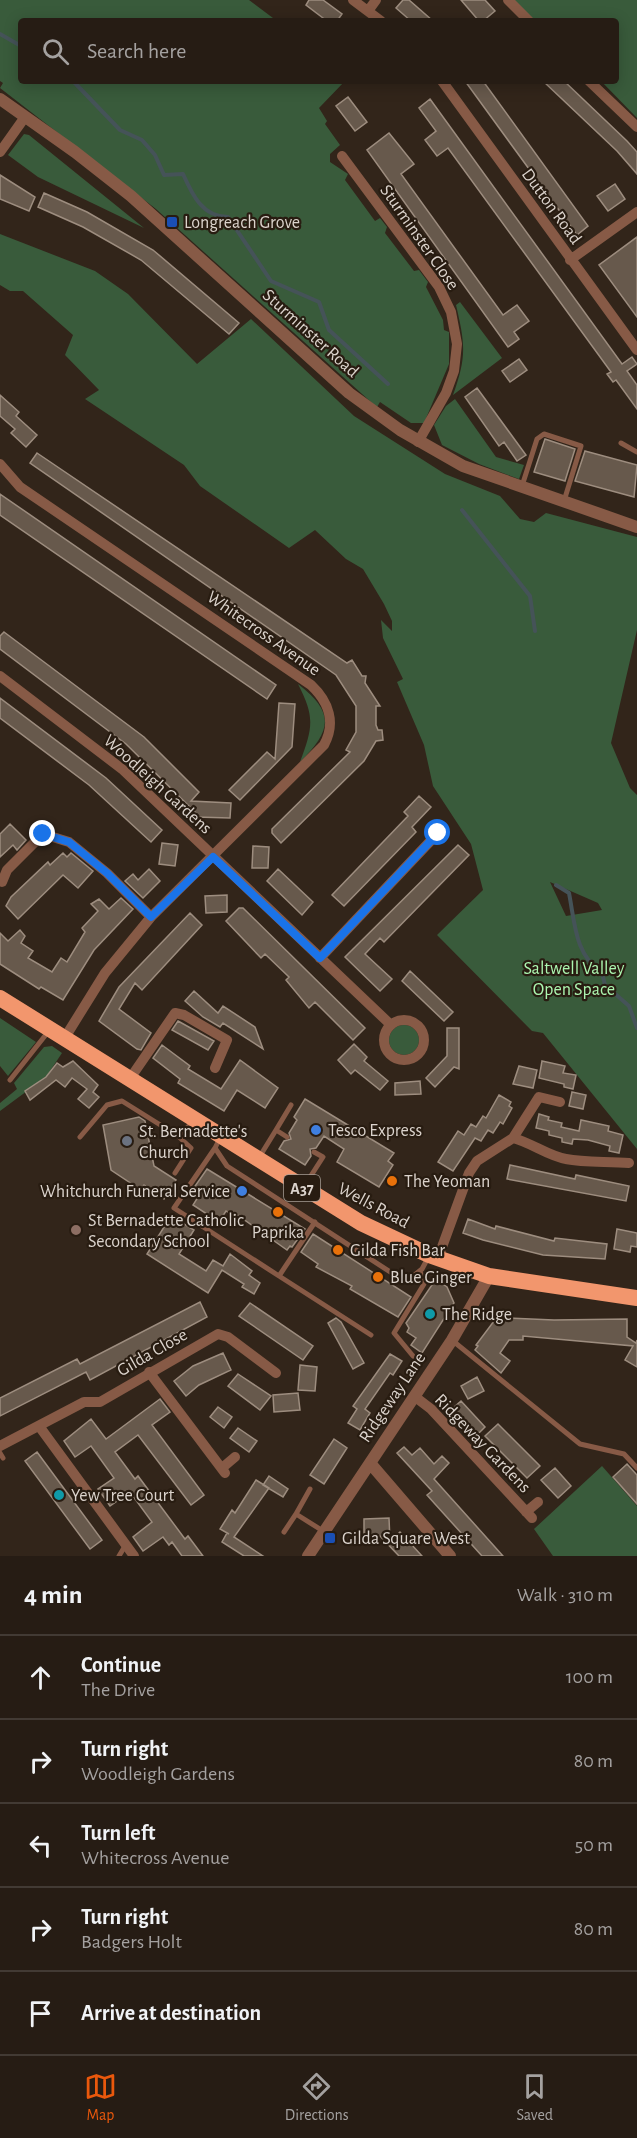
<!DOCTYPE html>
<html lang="en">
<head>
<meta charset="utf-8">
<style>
  :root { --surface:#261c14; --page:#2e251d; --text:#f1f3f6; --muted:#a4a1a0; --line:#423a34; --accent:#ea580c }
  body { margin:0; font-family:"Alegreya Sans",sans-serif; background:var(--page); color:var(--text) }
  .stop { position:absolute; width:18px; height:18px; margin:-14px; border:4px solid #1a73e8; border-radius:50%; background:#fff }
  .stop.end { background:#1a73e8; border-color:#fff; box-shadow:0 2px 6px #0008 }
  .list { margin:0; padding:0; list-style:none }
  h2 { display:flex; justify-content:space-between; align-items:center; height:78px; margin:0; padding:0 24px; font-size:26px }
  h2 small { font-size:20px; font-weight:400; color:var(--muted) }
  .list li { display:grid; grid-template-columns:39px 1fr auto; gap:18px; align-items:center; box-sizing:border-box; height:84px; padding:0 24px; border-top:2px solid var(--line) }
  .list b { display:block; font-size:22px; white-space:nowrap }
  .list p { margin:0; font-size:20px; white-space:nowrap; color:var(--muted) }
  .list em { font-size:20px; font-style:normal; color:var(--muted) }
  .icon { flex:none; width:33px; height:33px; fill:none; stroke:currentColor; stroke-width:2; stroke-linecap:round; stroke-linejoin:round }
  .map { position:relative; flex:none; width:637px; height:1556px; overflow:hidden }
  .search { position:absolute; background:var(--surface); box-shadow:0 3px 15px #0003; left:18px; right:18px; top:18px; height:66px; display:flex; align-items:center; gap:15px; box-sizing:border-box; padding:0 21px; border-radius:6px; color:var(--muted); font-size:22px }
  .sheet { height:498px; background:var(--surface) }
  nav { display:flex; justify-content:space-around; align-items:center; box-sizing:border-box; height:84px; border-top:2px solid var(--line); background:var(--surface); font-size:16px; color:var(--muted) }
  nav a { display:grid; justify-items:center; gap:3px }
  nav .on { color:var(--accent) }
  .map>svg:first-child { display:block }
  .green { fill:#395b3b; fill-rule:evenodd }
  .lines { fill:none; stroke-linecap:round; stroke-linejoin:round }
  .stream { stroke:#455358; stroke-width:4 }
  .building { fill:#67594c; stroke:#9d8d7f; stroke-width:1.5 }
  .service { stroke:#875a46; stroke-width:5 }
  .minor { stroke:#875a46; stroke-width:10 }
  .tertiary { stroke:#875a46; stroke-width:12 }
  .trunk { stroke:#f2966d; stroke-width:16 }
  .route { stroke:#1a73e8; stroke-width:8 }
  .transit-dot { fill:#1a4fb4; stroke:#281c11; stroke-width:2 }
  .shop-dot { fill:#3f7fe0; stroke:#281c11; stroke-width:2 }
  .worship-dot { fill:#6b7280; stroke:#281c11; stroke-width:2 }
  .food-dot { fill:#e8710a; stroke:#281c11; stroke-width:2 }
  .education-dot { fill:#8d6e63; stroke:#281c11; stroke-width:2 }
  .culture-dot { fill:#0f9aa8; stroke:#281c11; stroke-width:2 }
  .labels { text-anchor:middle; stroke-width:4.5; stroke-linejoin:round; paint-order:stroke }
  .shield { fill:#281c11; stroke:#a59c94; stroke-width:1.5 }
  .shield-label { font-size:16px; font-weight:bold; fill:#dbd3cc }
  .street-label { font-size:18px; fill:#dbd3cc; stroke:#281c11 }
  .poi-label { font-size:18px; fill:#dbd3cc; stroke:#281c11; text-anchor:start }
  .park-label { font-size:18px; fill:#acf6b0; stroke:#281c11 }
</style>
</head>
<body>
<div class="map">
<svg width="637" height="1556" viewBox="0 0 637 1556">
  <rect width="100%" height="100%" fill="#32251a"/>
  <path class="green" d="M0,0H249L277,21H21V81H345L319,108L327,121L325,124L340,145L330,154V162L348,174L345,180L375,221L380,218L387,227L385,233L414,271L419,270L428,282L426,287L443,320L444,330L449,332V364L424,423H411L380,402L377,407L371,402L156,209L0,88L3,83L0,81Z
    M514,0H637V118L601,81H616V21H535Z
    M24,134L29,135L144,228L38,177L8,155Z
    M0,234L95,271L128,294L197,364L251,319L354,416L445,474L500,496L520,519L534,522L546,513L637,537V630L611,743L630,788L637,795V1149L543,1033L532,1031L437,935L483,890L471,844L433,786L424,745L397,682L403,679L383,638L381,620L392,631V621L384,604L363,569L346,559L315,530L289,548L200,486L184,465L85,399L99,390L65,355L73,335L23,291H10L0,285ZM550,882L598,903L602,910L566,916Z
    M460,302L502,358L453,395C467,356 465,344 456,305Z
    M455,399L496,457L524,465L519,479L479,464L442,445L434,425L446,406Z
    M298,684C336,713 331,731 300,762C313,727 315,717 298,684Z
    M0,1018L36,1042L8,1076L0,1066Z
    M389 1040a15 15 0 1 1 30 0a15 15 0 1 1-30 0Z
    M52,1046L62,1053L46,1077L0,1111V1103L17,1089L14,1083L44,1047Z
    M602,1466L637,1506V1556H553L534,1529Z"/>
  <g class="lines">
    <path class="stream" d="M0,34L21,46
      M73,81L120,130L142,140L155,155L164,175L183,174C192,194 202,217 228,217L271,281L319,302L329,330L388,384
      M462,510L530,596L535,631
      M556,885L569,893C575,924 575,955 602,973L605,985L629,1006L637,1028"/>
  </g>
  <path class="building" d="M309,0H323L342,14L337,21H327L306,5Z
    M403,0H409L433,21H411L396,8Z
    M461,0H485L495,11L483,21H479Z
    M465,81H483L588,226L577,235Z
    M543,81H564L627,141L637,152V174L617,151Z
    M348,97L367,122L355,131L336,106Z
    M430,99L622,364L632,357L637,364L627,371L637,385V409L616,380L613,382L607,374L611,372L448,148L437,156L425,140L436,131L419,108Z
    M389,133L414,164L401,174L503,315L517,305L529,321L514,332L519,339L508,347L367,150Z
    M0,175L35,197L29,211L0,199Z
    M615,184L625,199L608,211L597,196Z
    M44,193L87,212L153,250L239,323L229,334L141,260L83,227L38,207Z
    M637,237V317L599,265Z
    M519,359L527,370L510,382L502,371Z
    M477,388L526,455L517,461L504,442L499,446L465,397Z
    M0,395L19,412L16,416L37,435L26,447L11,433L15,429L0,416Z
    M545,439L575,449L565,481L534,472Z
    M585,451L637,465L634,497L575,481Z
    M37,453L347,663L352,660L362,676H366L365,683L380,706H376V725L378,730H382L383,740L376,741L364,761L281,843L272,833V829L350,752L346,750L356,732V706L336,675L30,463Z
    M0,494L276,685L267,699L0,515Z
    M4,632L144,737L199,792L191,801L231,803L230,818L196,817V813L126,744L0,649V636Z
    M0,698L106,778L162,830L151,842L89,785L0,718Z
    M279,703L295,704L292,747L240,800L229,790L267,752L275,759Z
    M419,796L431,807L412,827L416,832L344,906L332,895L408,816L404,812Z
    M10,824L26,840L17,850L13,845L0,857V834Z
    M162,843L178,845L175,866L159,864Z
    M458,845L469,855L384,942L380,938L365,954L392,979L380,991L345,957Z
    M253,846L269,847L268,868H252Z
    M63,853L67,857L71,853L93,871L78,888L63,875L18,919L6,906L11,897L48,862L50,865Z
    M149,869L160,881L143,898L125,881L133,874L138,880Z
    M278,869L313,902L302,915L267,881Z
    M227,895V912L206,913L205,896Z
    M121,898L133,909L94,950L63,1000L41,987L39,989L0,964V933L8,941L20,930L25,936L21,943L33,951L28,958L52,972L61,958L67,962L85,932L82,928L98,911L91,904L99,899L109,909Z
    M239,908H243L365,1028L353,1040L315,1002L309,1008L286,980L289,977L265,954L261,958L226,921Z
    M190,913L202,925L142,990L135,983L119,1009L151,1033L141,1050L137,1049L99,1021L119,987Z
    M410,971L453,1012L444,1021L402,981Z
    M194,991L218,1013L223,1006L255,1027L263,1049L223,1023L220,1027L203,1017L185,1001Z
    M178,1021L214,1041L208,1050L172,1030Z
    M447,1028H459V1069L454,1067L435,1087L426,1078L447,1056Z
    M354,1044L367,1057L364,1061L388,1081L380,1090L355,1070L351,1074L338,1060Z
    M162,1045L190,1066L188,1069L221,1089L240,1060L278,1088L265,1108L237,1090L224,1111L178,1083L180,1079L153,1058Z
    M73,1061L98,1085L93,1092L99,1097L89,1108L78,1099L87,1089L72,1078L65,1087L56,1080L30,1100L25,1091L46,1077L57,1063L63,1067Z
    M542,1061L565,1066L563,1073L576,1075L573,1089L564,1087V1084L539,1078Z
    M519,1066L537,1070L533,1088L513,1084Z
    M420,1081L421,1094L395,1095V1083Z
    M572,1092L586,1095L583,1109L569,1106Z
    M499,1095L511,1102L509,1106L512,1108L503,1124L500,1122L493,1133L488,1130L481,1141L475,1138L453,1171L438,1162L458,1131L464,1135L471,1124L476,1127L483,1116L486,1118Z
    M305,1099L394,1153L388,1161L393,1165L379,1187L337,1162L344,1149L324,1136L316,1148L310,1149L311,1156L305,1165L279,1149L284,1141L291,1139L289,1133L297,1120L294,1117Z
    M539,1114L549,1117L548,1120L562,1123L561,1127L579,1131L581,1120L609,1126L608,1131L623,1135L619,1153L609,1151L610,1146L588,1140L573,1139L572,1144L562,1142V1138L549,1135V1131L536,1128Z
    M139,1117L145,1121L154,1166L176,1180L164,1199L144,1185L141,1190L111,1170L103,1125Z
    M510,1165L575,1179L576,1175L629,1186L626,1201L507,1179Z
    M207,1169L305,1229L292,1247L290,1246L287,1250L236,1214L235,1217L226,1211L219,1222L193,1205L200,1194L193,1189Z
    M171,1216L194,1230L179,1254L206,1271L213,1260L223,1266L230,1254L252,1271L249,1275L260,1283L254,1294L242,1287L244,1284L222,1270L208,1293L147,1254Z
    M468,1219L495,1229L496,1226L554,1241L555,1238L607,1244L605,1259L543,1255L483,1240L463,1233Z
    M617,1229L637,1233V1247L631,1246L630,1252L614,1249Z
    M313,1234L411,1297L398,1317L350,1289L352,1286L316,1267L318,1264L301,1252Z
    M436,1279L447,1287L454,1303L422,1353L411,1345L416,1338L407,1332L409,1328L406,1323Z
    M200,1302L207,1317L90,1380L86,1372L0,1416V1398L77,1359L80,1364Z
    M250,1303L313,1346L303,1360L239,1316Z
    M500,1313L506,1318L554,1320L627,1319V1337L636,1343L637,1340V1367L625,1360L633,1346L523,1336V1340H509L500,1353L510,1361L501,1373L475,1350L478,1346L476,1345Z
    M336,1318L341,1322L364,1363L353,1369L328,1323Z
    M223,1353L231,1370L199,1385L186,1396L174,1381L193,1366Z
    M390,1354L402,1361L393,1375L390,1373L365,1409L370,1413L360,1430L348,1423L357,1409L353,1406Z
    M300,1365L317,1367L315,1391L298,1390Z
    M238,1374L271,1396L260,1410L228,1386Z
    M477,1377L484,1391L468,1399L461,1386Z
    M298,1393L300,1410L274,1412L273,1395Z
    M160,1399L170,1412L152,1425L204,1495L191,1505L138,1435L115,1452L135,1479L138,1476L185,1539L188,1536L203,1556H182L172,1542L169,1545L163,1537L143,1551L133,1537L152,1522L130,1492L110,1506L98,1489L114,1478L91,1446L75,1457L64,1441L91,1419L106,1439Z
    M461,1401L485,1427L477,1435L453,1408Z
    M218,1407L232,1417L224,1428L210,1417Z
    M498,1424L540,1466L527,1478L485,1436Z
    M238,1428L257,1441L249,1452L230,1438Z
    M334,1439L347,1448L324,1484L310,1475Z
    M404,1447L412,1455L420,1448L434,1464L442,1456L449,1463L434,1479L503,1556H482L435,1504L427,1495L432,1491L397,1453Z
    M37,1452L102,1540L90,1549L25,1461Z
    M627,1464L637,1475V1504L613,1477Z
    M555,1468L571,1486L558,1498L541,1480Z
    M269,1476L288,1489L283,1497L263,1485Z
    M256,1480L269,1488L234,1537L263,1556H244L222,1542L227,1533L229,1534L220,1529L232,1510L235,1513Z
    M389,1518L390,1541L400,1532L422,1556H399L380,1536H364V1519Z"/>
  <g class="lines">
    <path class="service" d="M621,443L637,452
      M522,486L537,439L544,434L581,446L564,501
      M10,1080L48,1032
      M276,1130L291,1105
      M80,1137L107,1105L122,1101L178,1136L193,1122
      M220,1138L215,1148L227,1166L398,1277H412L422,1269L429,1256
      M215,1148L174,1208L279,1276L315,1222
      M260,1156L276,1130L287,1137
      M175,1173L191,1148L178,1136
      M305,1185L323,1157L314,1152
      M279,1276L371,1335
      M453,1341L580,1444L624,1454L637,1468
      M413,1356L394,1333L424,1284L420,1271
      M0,1453L3,1458
      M310,1489L296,1514L323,1531
      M284,1532L296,1514
      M119,1556L125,1546"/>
    <path class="minor" d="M353,0L381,21
      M508,0L529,21
      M368,11L376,0
      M442,81L637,350
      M589,81L637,127
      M0,152L25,117
      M342,156L439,287L451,312L457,344L454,371L446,393L418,442
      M570,260L637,212
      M0,464L20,487L311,685C329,702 336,723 324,745L151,917L105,973L64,1039
      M0,676L122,769L391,1025
      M2,882L7,870L43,834L69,842L107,873L151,917
      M320,958L438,833
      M384 1040a20 20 0 1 1 40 0a20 20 0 1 1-40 0Z
      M129,1080L175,1013L184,1015L227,1040L215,1068
      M513,1138L539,1097L560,1102
      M438,1258L469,1173L477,1161L513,1138C532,1143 548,1156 566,1159C585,1163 609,1161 629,1163
      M149,1372L225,1473
      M414,1396L431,1409L532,1518
      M39,1426L134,1556
      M0,1446L84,1402H100L218,1334L228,1337L276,1373
      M222,1468L235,1457
      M526,1512L538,1502"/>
    <path class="tertiary" d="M0,99L75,152L131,196L349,393L400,430L463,466L637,527
      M370,1463L450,1556
      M308,1556L452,1340L489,1276"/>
    <path class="trunk" d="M0,998L361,1223L429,1255L489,1276L637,1298"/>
  </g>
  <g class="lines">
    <path class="route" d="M43,834L69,842L107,873L151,917L213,857L320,958L438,833"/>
  </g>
  <g class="transit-dot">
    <rect x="166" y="216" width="12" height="12" rx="3"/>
    <rect x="324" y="1532" width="12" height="12" rx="3"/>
  </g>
  <g class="shop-dot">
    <circle cx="316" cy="1130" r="6"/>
    <circle cx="242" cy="1191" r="6"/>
  </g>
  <circle class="worship-dot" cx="127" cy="1141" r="6"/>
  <g class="food-dot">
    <circle cx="392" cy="1181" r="6"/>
    <circle cx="278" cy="1212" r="6"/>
    <circle cx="338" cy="1250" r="6"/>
    <circle cx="378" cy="1277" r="6"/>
  </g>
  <circle class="education-dot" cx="76" cy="1230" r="6"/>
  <g class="culture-dot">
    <circle cx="430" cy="1314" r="6"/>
    <circle cx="59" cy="1495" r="6"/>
  </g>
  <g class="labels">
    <rect class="shield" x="284" y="1175" width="36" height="26" rx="4.5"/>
    <g class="shield-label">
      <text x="302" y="1194">A37</text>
    </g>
    <g class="street-label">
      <text transform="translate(552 206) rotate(54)" y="6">Dutton Road</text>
      <text transform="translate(420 237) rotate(55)" y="6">Sturminster Close</text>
      <text transform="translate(311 333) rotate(42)" y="6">Sturminster Road</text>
      <text transform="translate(264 633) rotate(35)" y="6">Whitecross Avenue</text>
      <text transform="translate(158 784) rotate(42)" y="6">Woodleigh Gardens</text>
      <text transform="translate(374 1205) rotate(28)" y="6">Wells Road</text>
      <text transform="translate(152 1352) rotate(-30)" y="6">Gilda Close</text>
      <text transform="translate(392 1397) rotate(-56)" y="6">Ridgeway Lane</text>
      <text transform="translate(483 1443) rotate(46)" y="6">Ridgeway Gardens</text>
    </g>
    <g class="poi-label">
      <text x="184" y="228">Longreach Grove</text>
      <text x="328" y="1136">Tesco Express</text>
      <text x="139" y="1137">St. Bernadette's<tspan x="139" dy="21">Church</tspan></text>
      <text x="404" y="1187">The Yeoman</text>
      <text x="230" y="1197" text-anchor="end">Whitchurch Funeral Service</text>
      <text x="88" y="1226">St Bernadette Catholic<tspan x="88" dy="21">Secondary School</tspan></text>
      <text x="278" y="1238" text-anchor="middle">Paprika</text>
      <text x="350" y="1256">Gilda Fish Bar</text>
      <text x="390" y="1283">Blue Ginger</text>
      <text x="442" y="1320">The Ridge</text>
      <text x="71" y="1501">Yew Tree Court</text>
      <text x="342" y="1544">Gilda Square West</text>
    </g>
    <g class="park-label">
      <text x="574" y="974">Saltwell Valley<tspan x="574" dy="21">Open Space</tspan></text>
    </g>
  </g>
</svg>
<div class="stop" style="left:438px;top:833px"></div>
<div class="stop end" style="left:43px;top:834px"></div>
<div class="search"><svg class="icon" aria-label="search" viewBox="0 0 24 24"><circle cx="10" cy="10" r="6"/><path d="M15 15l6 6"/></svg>Search here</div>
</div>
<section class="sheet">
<h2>4 min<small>Walk · 310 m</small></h2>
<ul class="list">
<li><svg class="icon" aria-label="ahead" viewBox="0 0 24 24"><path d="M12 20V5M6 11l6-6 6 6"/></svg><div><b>Continue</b><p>The Drive</p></div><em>100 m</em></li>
<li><svg class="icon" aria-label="right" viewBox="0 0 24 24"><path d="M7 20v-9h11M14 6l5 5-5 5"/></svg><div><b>Turn right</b><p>Woodleigh Gardens</p></div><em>80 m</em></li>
<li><svg class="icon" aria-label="left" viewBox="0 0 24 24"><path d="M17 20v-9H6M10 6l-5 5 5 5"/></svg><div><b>Turn left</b><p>Whitecross Avenue</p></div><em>50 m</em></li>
<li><svg class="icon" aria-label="right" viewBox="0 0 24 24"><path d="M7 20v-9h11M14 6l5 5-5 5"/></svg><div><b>Turn right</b><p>Badgers Holt</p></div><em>80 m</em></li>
<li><svg class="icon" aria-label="arrive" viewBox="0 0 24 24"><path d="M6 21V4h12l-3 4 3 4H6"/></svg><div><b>Arrive at destination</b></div></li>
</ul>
</section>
<nav>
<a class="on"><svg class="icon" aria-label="map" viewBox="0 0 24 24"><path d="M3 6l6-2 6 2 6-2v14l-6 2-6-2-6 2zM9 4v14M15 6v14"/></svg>Map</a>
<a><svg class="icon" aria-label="directions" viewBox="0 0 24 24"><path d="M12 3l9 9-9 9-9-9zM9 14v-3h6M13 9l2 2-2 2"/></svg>Directions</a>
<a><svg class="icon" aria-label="saved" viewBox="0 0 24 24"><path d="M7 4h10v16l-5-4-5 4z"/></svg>Saved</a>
</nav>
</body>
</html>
